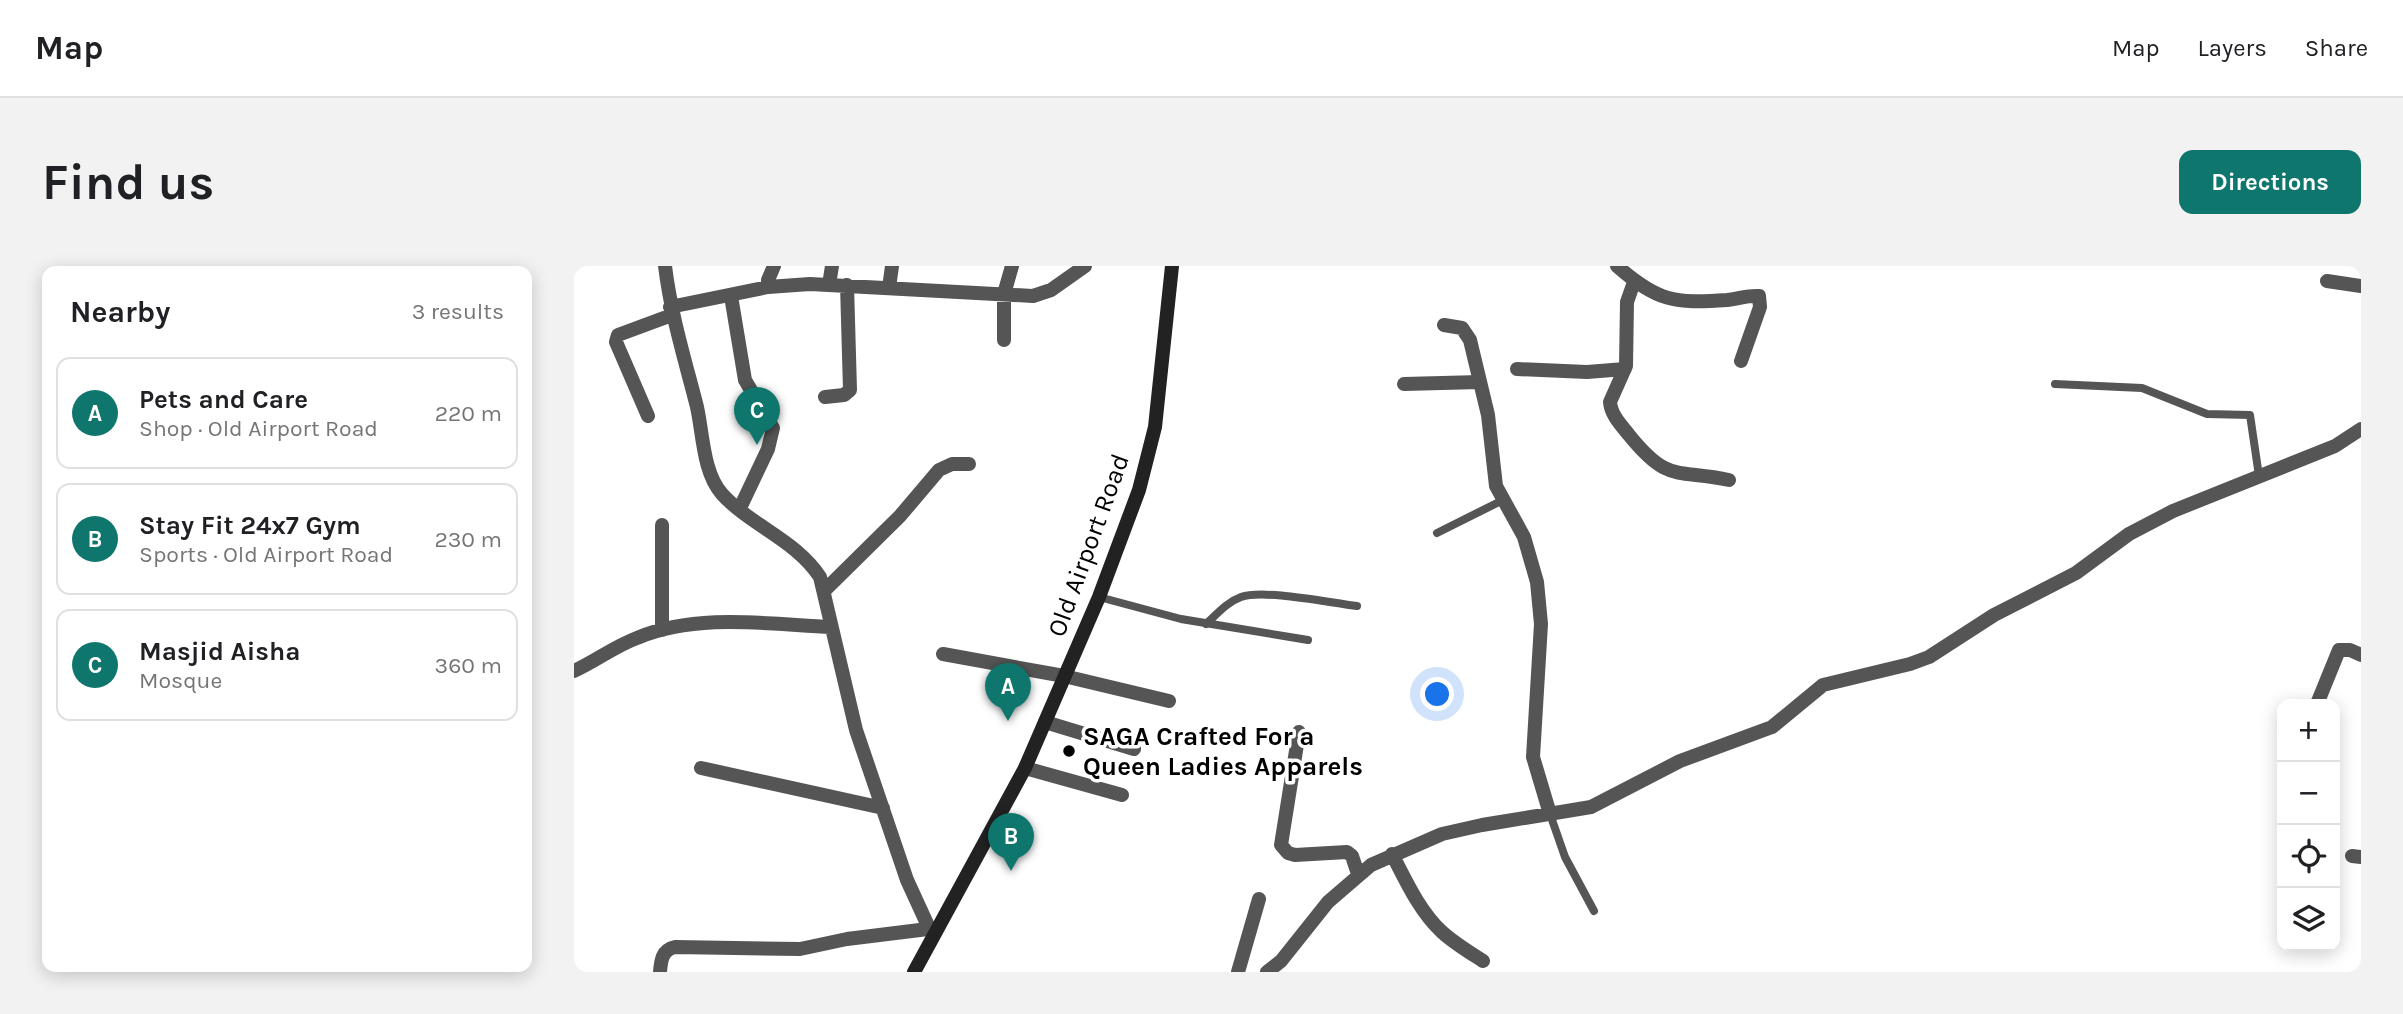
<!DOCTYPE html>
<html lang="en">
<head>
<meta charset="utf-8">
<style>
  :root { --surface:#fff; --page:#f2f2f2; --text:#202124; --muted:#757577; --line:#e0e0e0; --accent:#0f766e }
  body { margin:0; font-family:Karla,sans-serif; background:var(--page); color:var(--text) }
  .controls { position:absolute; right:21px; bottom:21px; display:grid; overflow:hidden; border-radius:14px; box-shadow:0 4px 18px #0003 }
  .controls button { width:63px; height:63px; display:grid; place-items:center; padding:0; border:0; border-bottom:2px solid var(--line); background:var(--surface); color:var(--text); font:35px sans-serif }
  .you { position:absolute; left:864px; top:429px; width:24px; height:24px; margin:-18px; border:5px solid #fff; border-radius:50%; background:#1a73e8; box-shadow:0 0 0 10px #1a73e833 }
  .badge { display:grid; place-items:center; width:46px; height:46px; border-radius:50%; background:var(--accent); color:#fff; font-size:23px; font-weight:700 }
  .pin { position:absolute; translate:-50% -58px; filter:drop-shadow(0 2px 4px #0008) }
  .pin::after { content:''; position:absolute; top:37px; width:24px; height:21px; background:inherit; clip-path:polygon(0 0,100% 0,50% 100%) }
  .list { margin:0; padding:0; list-style:none }
  h2 { display:flex; justify-content:space-between; align-items:center; height:91px; margin:0; padding:0 28px; font-size:30px }
  h2 small { font-size:23px; font-weight:400; color:var(--muted) }
  .list li { display:grid; grid-template-columns:46px 1fr auto; gap:21px; align-items:center; box-sizing:border-box; height:112px; margin:0 14px 14px; padding:0 14px; border:2px solid var(--line); border-radius:14px }
  .list b { display:block; font-size:26px; white-space:nowrap }
  .list p { margin:0; font-size:23px; white-space:nowrap; color:var(--muted) }
  .list em { font-size:23px; font-style:normal; color:var(--muted) }
  .icon { flex:none; width:38px; height:38px; fill:none; stroke:currentColor; stroke-width:2; stroke-linecap:round; stroke-linejoin:round }
  .map { position:relative; flex:none; width:1787px; height:706px; overflow:hidden; border-radius:14px }
  header { display:flex; align-items:center; gap:42px; box-sizing:border-box; height:98px; padding:0 35px; background:var(--surface); border-bottom:2px solid var(--line) }
  header strong { font-size:33px }
  nav { display:flex; gap:38px; margin-inline-start:auto; font-size:24px }
  .intro { display:flex; align-items:center; justify-content:space-between; box-sizing:border-box; height:168px; padding:0 42px }
  h1 { margin:0; font-size:49px }
  .button { padding:18px 32px; border-radius:14px; background:var(--accent); color:#fff; font-size:24px; font-weight:700 }
  main { display:flex; gap:42px; padding:0 42px }
  aside { flex:1; background:var(--surface); border-radius:14px; box-shadow:0 4px 18px #0003 }
  .map>svg:first-child { display:block }
  .lines { fill:none; stroke-linecap:round; stroke-linejoin:round }
  .service { stroke:#555; stroke-width:8 }
  .minor { stroke:#555; stroke-width:14 }
  .secondary { stroke:#222; stroke-width:14 }
  .poi-dot { fill:#000; stroke:#fff; stroke-width:2.5 }
  .labels { text-anchor:middle; stroke-width:7; stroke-linejoin:round; paint-order:stroke }
  .street-label { font-size:26px; fill:#000; stroke:#fff }
  .poi-label { font-size:26px; font-weight:bold; fill:#000; stroke:#fff; text-anchor:start }
</style>
</head>
<body>
<header>
<strong>Map</strong>
<nav><a>Map</a><a>Layers</a><a>Share</a></nav>
</header>
<div class="intro"><h1>Find us</h1><a class="button">Directions</a></div>
<main>
<aside>
<h2>Nearby<small>3 results</small></h2>
<ul class="list">
<li><span class="badge">A</span><div><b>Pets and Care</b><p>Shop · Old Airport Road</p></div><em>220 m</em></li>
<li><span class="badge">B</span><div><b>Stay Fit 24x7 Gym</b><p>Sports · Old Airport Road</p></div><em>230 m</em></li>
<li><span class="badge">C</span><div><b>Masjid Aisha</b><p>Mosque</p></div><em>360 m</em></li>
</ul>
</aside>
<div class="map">
<svg width="1787" height="706" viewBox="0 0 1787 706">
  <rect width="100%" height="100%" fill="#fff"/>
  <g class="lines">
    <path class="service" d="M1481,118L1568,122L1633,148L1676,149L1685,210
      M863,267L929,234
      M525,331L607,353L734,374
      M632,358C643,348 653,336 667,331C690,323 756,337 783,340
      M976,548L991,591L1020,645"/>
    <path class="minor" d="M91,0C97,49 111,94 123,141C129,168 129,207 148,228C177,260 222,274 246,311L282,464L333,614L355,662
      M1043,0C1083,35 1100,38 1153,34C1163,33 1175,29 1185,30L1186,41L1167,95
      M1753,15L1787,20
      M1060,16L1053,36L1052,100L1036,136C1037,149 1047,159 1055,169C1094,217 1101,203 1155,214
      M255,19L258,0
      M194,21V14L200,0
      M315,22L318,0
      M157,30L171,114L199,162L194,183L166,242
      M96,41L194,21L236,18L459,30L477,24L511,0
      M870,59L888,62L896,74L914,149L922,220L950,271L963,316L967,358L959,491L976,548
      M430,74V28L438,0
      M943,103L1013,106L1051,103
      M830,118L906,116
      M251,131L270,129L276,124L273,19
      M74,150L42,76L44,69L98,49
      M251,324L326,250L365,204L378,198H395
      M88,364V259
      M369,388L490,410L595,435
      M0,405C22,395 41,380 63,372C123,347 193,358 257,361
      M1743,438L1765,384H1776L1787,389
      M471,456L560,483
      M725,466L707,579L714,587L721,589L773,586L778,590L784,608
      M127,502L309,542
      M451,502L548,529
      M818,588C832,615 846,646 868,666C880,677 895,686 909,695
      M1778,590L1787,591
      M86,706C87,694 88,684 101,681L226,683L273,673L362,662
      M664,706L685,633
      M693,706L707,695L754,636L797,599L868,568L908,559L1017,541L1106,495L1198,461L1249,419L1336,398L1355,391L1420,349L1502,307L1555,268L1599,245L1761,180L1787,163"/>
    <path class="secondary" d="M340,706L451,502L525,331L565,224L581,161L598,0"/>
  </g>
  <circle class="poi-dot" cx="495" cy="485" r="7"/>
  <g class="labels">
    <g class="street-label">
      <text transform="translate(514 279) rotate(-70)" y="9">Old Airport Road</text>
    </g>
    <g class="poi-label">
      <text x="509" y="479">SAGA Crafted For a<tspan x="509" dy="30">Queen Ladies Apparels</tspan></text>
    </g>
  </g>
</svg>
<div class="controls">
<button>+</button>
<button>−</button>
<button><svg class="icon" aria-label="locate" viewBox="0 0 24 24"><circle cx="12" cy="12" r="6"/><path d="M12 2v4M12 18v4M2 12h4M18 12h4"/></svg></button>
<button><svg class="icon" aria-label="layers" viewBox="0 0 24 24"><path d="M12 4l9 5-9 5-9-5zM3 14l9 5 9-5"/></svg></button>
</div>
<div class="you"></div>
<div class="pin badge" style="left:434px;top:455px">A</div>
<div class="pin badge" style="left:437px;top:605px">B</div>
<div class="pin badge" style="left:183px;top:179px">C</div>
</div>
</main>
</body>
</html>
